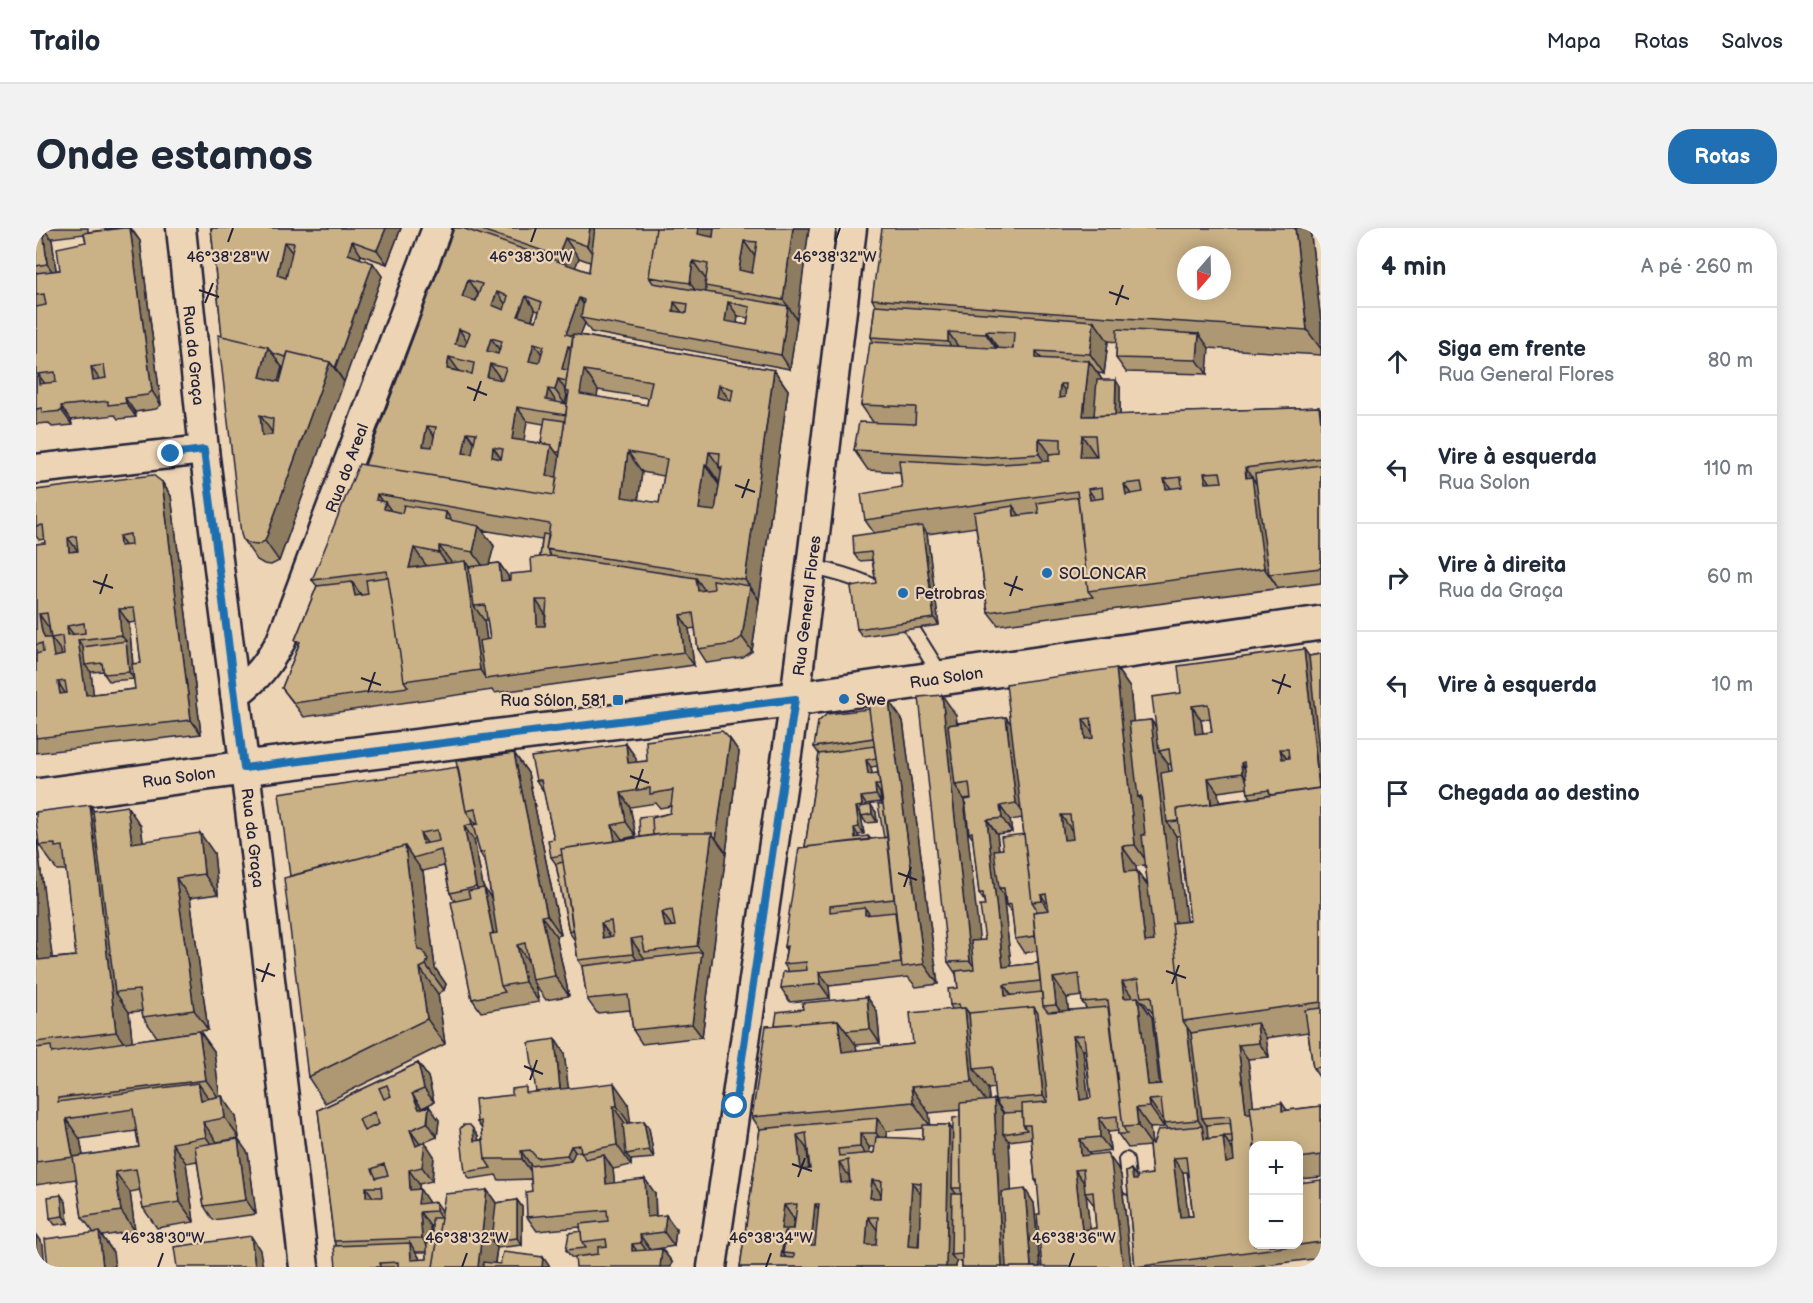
<!DOCTYPE html>
<html lang="pt">
<head>
<meta charset="utf-8">
<style>
  :root { --surface:#fff; --page:#f2f2f3; --text:#1f2937; --muted:#747a83; --line:#e0e1e3; --accent:#1f6fb2 }
  body { margin:0; font-family:"Balsamiq Sans",sans-serif; background:var(--page); color:var(--text) }
  .controls { position:absolute; right:18px; bottom:18px; display:grid; overflow:hidden; border-radius:12px; box-shadow:0 3px 15px #0003 }
  .controls button { width:54px; height:54px; display:grid; place-items:center; padding:0; border:0; border-bottom:2px solid var(--line); background:var(--surface); color:var(--text); font:30px sans-serif }
  .compass { position:absolute; left:1141px; top:18px; width:54px; height:54px; border-radius:50%; background:var(--surface); box-shadow:0 3px 15px #0003; rotate:200deg }
  .stop { position:absolute; width:18px; height:18px; margin:-14px; border:4px solid #1f6fb2; border-radius:50%; background:#fff }
  .stop.end { background:#1f6fb2; border-color:#fff; box-shadow:0 2px 6px #0008 }
  .list { margin:0; padding:0; list-style:none }
  h2 { display:flex; justify-content:space-between; align-items:center; height:78px; margin:0; padding:0 24px; font-size:26px }
  h2 small { font-size:20px; font-weight:400; color:var(--muted) }
  .list li { display:grid; grid-template-columns:39px 1fr auto; gap:18px; align-items:center; box-sizing:border-box; height:108px; padding:0 24px; border-top:2px solid var(--line) }
  .list b { display:block; font-size:22px; white-space:nowrap }
  .list p { margin:0; font-size:20px; white-space:nowrap; color:var(--muted) }
  .list em { font-size:20px; font-style:normal; color:var(--muted) }
  .icon { flex:none; width:33px; height:33px; fill:none; stroke:currentColor; stroke-width:2; stroke-linecap:round; stroke-linejoin:round }
  .map { position:relative; flex:none; width:1285px; height:1039px; overflow:hidden; border-radius:24px }
  header { display:flex; align-items:center; gap:36px; box-sizing:border-box; height:84px; padding:0 30px; background:var(--surface); border-bottom:2px solid var(--line) }
  header strong { font-size:28px }
  nav { display:flex; gap:33px; margin-inline-start:auto; font-size:21px }
  .intro { display:flex; align-items:center; justify-content:space-between; box-sizing:border-box; height:144px; padding:0 36px }
  h1 { margin:0; font-size:42px }
  .button { padding:15px 27px; border-radius:24px; background:var(--accent); color:#fff; font-size:21px; font-weight:700 }
  main { display:flex; gap:36px; padding:0 36px }
  aside { flex:1; background:var(--surface); border-radius:24px; box-shadow:0 3px 15px #0003 }
  .map>svg:first-child { display:block }
  .lines { fill:none; stroke-linecap:round; stroke-linejoin:round }
  .lane-casing { stroke:#22223b; stroke-width:18 }
  .street-casing { stroke:#22223b; stroke-width:33 }
  .secondary-casing { stroke:#22223b; stroke-width:38 }
  .lane { stroke:#edd4b4; stroke-width:14 }
  .street { stroke:#edd4b4; stroke-width:28 }
  .secondary { stroke:#edd4b4; stroke-width:33 }
  .wall { fill:#ae9873; stroke:#22223b; stroke-width:1.5; fill-rule:evenodd }
  .shaded-wall { fill:#8d7c5e; stroke:#22223b; stroke-width:1.5 }
  .building { fill:#cab186; stroke:#22223b; stroke-width:1.5; fill-rule:evenodd }
  .route { stroke:#1f6fb2; stroke-width:8 }
  .ticks { fill:none; stroke:#22223b; stroke-width:2 }
  .poi-dot { fill:#1f6fb2; stroke:#edd4b4; stroke-width:2 }
  .labels { text-anchor:middle; stroke-width:4.5; stroke-linejoin:round; paint-order:stroke }
  .street-label { font-size:16px; fill:#22223b; stroke:#edd4b4 }
  .poi-label { font-size:16px; fill:#22223b; stroke:#edd4b4; text-anchor:start }
  .ticks-label { font-size:15px; text-anchor:middle; fill:#22223b; stroke:#edd4b4; stroke-width:4.5; stroke-linejoin:round; paint-order:stroke }
</style>
</head>
<body>
<header>
<strong>Trailo</strong>
<nav><a>Mapa</a><a>Rotas</a><a>Salvos</a></nav>
</header>
<div class="intro"><h1>Onde estamos</h1><a class="button">Rotas</a></div>
<main>
<div class="map">
<svg width="1285" height="1039" viewBox="0 0 1285 1039">
  <rect width="100%" height="100%" fill="#edd4b4"/>
  <filter id="ink" filterUnits="userSpaceOnUse"><feTurbulence type="fractalNoise" baseFrequency=".0167" numOctaves="2"/><feDisplacementMap in="SourceGraphic" scale="12" xChannelSelector="R" yChannelSelector="G"/><feConvolveMatrix kernelMatrix="1 2 1 2 8 2 1 2 1" color-interpolation-filters="sRGB"/></filter>
  <g filter="url(#ink)">
    <g class="lines">
      <defs>
        <path id="lane" d="M775,339C800,344 822,350 845,362
          M876,401L906,449
          M1090,932L1093,959"/>
        <g id="street">
          <path id="s1" d="M145,0L168,222L214,582L268,1039"/>
          <path d="M0,241L168,222"/>
          <path id="s2" d="M199,466C222,450 231,437 245,413L401,0"/>
          <path id="s3" d="M676,1039L759,471L816,0"/>
        </g>
        <g id="secondary">
          <path id="s4" d="M0,568L208,540L759,471L1285,395"/>
        </g>
      </defs>
      <use href="#lane" class="lane-casing"/>
      <use href="#street" class="street-casing"/>
      <use href="#secondary" class="secondary-casing"/>
      <use href="#lane" class="lane"/>
      <use href="#street" class="street"/>
      <use href="#secondary" class="secondary"/>
    </g>
    <path class="wall" d="M0,0H52V4L87,0H95L104,13L125,177L120,181L99,184L100,189L82,191L79,187L35,192L36,197L16,199L13,195L0,196ZM48,6L50,14L24,42H20L16,12L15,10Z
      M69,0H85L70,2Z
      M175,0H365L351,36L325,27L324,30L346,48L243,333L235,337L228,336L221,332L207,312ZM246,139L247,140L244,154L242,153Z
      M418,0H773L754,141L555,104L549,95L544,107L738,142L752,162L716,423L707,430L671,435L662,421L659,400L653,401L658,437L458,465L456,462L268,489L246,460L263,417L259,412L281,358L276,352L329,237ZM543,30L554,34L553,44L539,39ZM499,82L503,83L500,93L496,92ZM702,88L712,90L711,97L701,95ZM562,162L612,170L611,177L561,169ZM531,167L532,168L531,176L529,175ZM491,193L508,196L505,215L487,213ZM606,244L628,248L623,275L602,272ZM446,302L506,312L504,329L496,344L473,353L472,348L463,335L453,336L458,318ZM448,392H451L454,411L451,412Z
      M1274,0L1285,94V127L1172,120L1171,146L1090,144L1080,130L1081,114L1072,113L1068,146L1062,145L1066,152L1084,159V187L1283,179L1285,181V355L1066,383L962,397L952,384L940,299L891,306L903,397L826,408L821,401L840,355L836,332L823,333L818,326L838,305L829,292L866,259L864,244L832,242L818,222L837,194L825,177L838,115L835,109L839,77L836,71Z
      M126,254L135,268L165,506L0,525V316L9,315V311L3,312L0,308V262ZM100,394L105,435L97,436L93,395ZM68,443V446L73,453L98,451L99,461L57,466L55,444Z
      M1285,426V852L1277,840L1272,804L1230,810L1233,829L1212,831L1217,878L1251,882L1285,878V949L1263,951V918H1218V1017L1285,952V1030L1212,1039H1099L1090,944L1101,949L1116,946L1113,918L1092,920L1082,906V903L1072,904L1074,922L1053,925L1054,927L1081,939L1085,947L1095,1039L1004,986L1002,956L999,952L995,910L973,913L975,963L998,975L1004,1039H926V1034L920,1033V1039H704L724,901L716,889L739,797L767,781L831,769L841,783L844,815L820,817L821,823L877,816L916,781L914,777L922,760L920,746L912,734L920,487L921,495L970,489L975,497L1080,440L1094,460L1097,494L1115,492L1120,499L1145,465L1273,428ZM1174,491L1176,504L1167,505L1165,492ZM1132,536H1135L1136,543L1133,544ZM1211,560L1212,565L1215,570L1183,574L1182,564ZM935,570L933,605L937,611L943,665L948,673L949,678V712L943,713L928,571ZM986,590L988,606L967,621L963,622L961,606L976,604L974,592ZM1140,608H1144L1154,693H1150ZM1109,637L1112,657L1101,643H1100V638ZM967,666L969,669L970,677L976,684L979,711L988,725L1001,723L1002,735L975,738ZM1046,768V774L1051,781L1032,782L1031,770ZM1105,773H1107L1118,787L1125,856H1123L1116,789ZM1047,822H1049L1055,870L1052,871ZM958,860L959,872L968,885H967L958,872L953,873L952,861ZM924,882V889L917,903L913,897H894L893,885ZM1128,892V895L1132,901L1117,916H1116L1114,900L1128,899ZM887,900V911L851,910V903ZM1196,915L1198,933L1197,923L1194,918L1193,916ZM833,919H839L838,925H834ZM772,920L774,941H773L771,921ZM1147,944H1151L1157,988H1152ZM1050,967L1058,977L1060,1000L1054,1001ZM758,991H759L758,1001H757Z
      M853,473L867,493L902,756L880,759L872,749L793,758L794,770L754,774L745,760L753,744L748,736L750,722L748,719L769,619L783,526L778,519L833,481ZM841,538L842,545L836,546L835,539ZM845,564L847,576L848,610L835,611L832,608L823,610L822,607L828,606L825,587L830,595L841,594L840,584L830,578V576L845,574L844,565Z
      M694,511L703,524L666,809L606,816L597,802L594,782L561,785L551,771L546,738L542,732L538,711L533,704L520,636L515,629L518,611L508,564L500,552L590,516L600,530V534L611,533ZM620,575L624,580L635,578L634,585L621,588L604,609L586,612V611L600,608L594,579Z
      M478,525L492,545L525,707L520,708L533,768L510,772L499,757L503,774L445,784L436,771L419,673L414,665L408,638L387,643L399,740L410,756L408,762L402,766L409,816L289,875L272,849L254,648L422,539ZM440,611L444,625L450,635L455,670L448,660H447L438,612Z
      M57,583L105,598L107,613L178,625L182,666L154,670L172,802L164,803L178,823L183,869L186,868L200,888L203,910L181,914L212,925L220,986L177,992L168,978L161,933L150,935L158,994L121,1000L107,980L104,962L94,964L99,1003L66,1008L77,1024L58,1005L46,989L40,951L0,957V611L1,613L16,730L40,728L30,642H21L3,617ZM106,783L107,789L121,809L158,804L96,813L93,784ZM100,903L103,919L47,928L44,911Z
      M519,811L528,825L532,860L592,875L594,895L608,893L613,900L618,930L595,932V937L577,941L578,955L619,965L620,988L640,1001L638,1018L614,1022L626,1021L636,1034L535,1029L530,1022L545,1003L544,999L501,1003L491,989L496,963L495,951L463,952L460,947L434,951L429,944L442,908V912H447L446,901L441,894L494,865L500,864Z
      M382,835L392,849L398,874L386,880L403,892L401,909L384,916L398,928L396,953L383,956V961L393,975L406,983L451,962L460,975L481,972L486,979V1017L461,1020L459,1036L514,1039H300L301,1018L298,1013L282,882ZM394,998H396V1015H395ZM380,1024H391V1031L384,1032L383,1029Z
      M30,974L32,995L19,997L14,990Z"/>
    <path class="shaded-wall" d="M7,0L16,12L21,50L11,36Z
      M94,0L104,13L125,177L116,163Z
      M350,0H365L351,36L341,22Z
      M554,0H557L563,9L565,38L551,18Z
      M663,0H678L676,26L662,6Z
      M757,0H773L761,92L752,78L761,92L754,141L745,127L752,78L747,72Z
      M1259,0H1274L1285,94V121L1271,102Z
      M529,10L543,30L536,48L522,28Z
      M316,13L325,27L322,40L312,26Z
      M708,13L722,33L717,62L703,42Z
      M248,14L258,27L251,61L241,47Z
      M657,33L671,53L669,58L670,61L668,75L654,55Z
      M337,35L346,48L308,154L299,140Z
      M432,52L442,66L436,83L426,69Z
      M461,64L470,77L466,91L456,77Z
      M490,68L499,82L492,102L482,88Z
      M543,70L553,84L545,90L549,95L543,111L530,106Z
      M638,74L648,87L637,83Z
      M692,74L702,88L699,107L689,93Z
      M1058,93L1072,113L1068,146L1054,126Z
      M423,101L432,115L428,130L419,116Z
      M950,103L964,123V126L950,106Z
      M912,104L926,124V134L912,114Z
      M1163,106L1173,120L1171,146L1161,132Z
      M455,110L465,124L461,137L451,123Z
      M498,115L508,129L502,147L493,133Z
      M532,118L562,162L558,186L526,141Z
      M232,119L246,139L238,169L224,149Z
      M1000,123L1014,143L1000,130Z
      M413,129L423,143L411,141Z
      M1053,133L1067,153L1057,201L1047,188Z
      M294,134L308,154L243,333L229,313Z
      M454,136L464,150L461,163L451,149Z
      M55,139L65,153L57,152Z
      M738,142L752,162L723,372L709,352Z
      M2,146L12,160L3,156Z
      M522,151L531,164L529,163L531,167L529,176L519,162Z
      M1080,152L1084,159V208L1079,201Z
      M1024,156L1038,176L1023,170Z
      M683,157L697,177L681,169Z
      M512,161L521,175L510,172Z
      M89,170L99,184L100,189L90,175Z
      M25,178L35,192L36,197L26,183Z
      M481,179L491,193L486,225L476,211Z
      M224,187L238,207L226,208Z
      M391,198L400,211L397,232L387,218Z
      M431,204L441,218L437,238L427,225Z
      M1046,207L1060,228L1058,249L1044,229Z
      M1003,210L1017,230V246L1003,226Z
      M515,217L525,231L520,261L510,248Z
      M457,219L467,233L456,229Z
      M592,224L606,244L600,289L586,269Z
      M673,224L684,239H683L687,245L685,257L671,237Z
      M669,237L683,257L677,301L663,281Z
      M1209,240L1230,269L1233,346L1242,360L1228,340Z
      M1168,245L1182,266L1170,255Z
      M1128,251L1143,271L1130,261Z
      M126,254L135,268L165,506L155,492Z
      M1088,256L1102,276L1090,267Z
      M1052,261L1066,281L1054,272Z
      M341,266L348,277L349,274L363,294L362,301L340,272Z
      M977,278L987,292L978,288Z
      M410,284L424,304L409,291Z
      M443,298L458,318L451,344L437,324Z
      M886,298L891,305L903,397L898,390Z
      M83,308L92,322L84,318Z
      M32,310L42,323L33,324Z
      M403,318L418,338L417,345L403,325Z
      M378,320L392,340H373Z
      M429,333L443,353L438,378L448,392L456,450L450,451L444,442Z
      M463,335L472,348L475,367L465,353Z
      M660,350L670,364L662,363Z
      M316,354L326,368H319Z
      M714,358L723,372L716,423L706,409Z
      M500,372L509,386L510,412L501,398Z
      M83,381L93,395L98,451L93,444L90,413L85,407Z
      M3,386L13,400L15,410L25,423L27,443L18,429L6,404Z
      M644,387L653,401L658,437L648,424Z
      M31,398L41,411L32,407Z
      M42,412L52,426L49,437L55,444L59,481L50,467Z
      M1268,421L1278,435L1283,522L1285,525V574Z
      M1080,440L1094,460L1105,569H1102L1106,574L1113,637L1099,617Z
      M22,454L31,468L24,466Z
      M906,467L920,487L927,556L919,557L928,571L948,753L934,733Z
      M853,473L867,493L902,756L888,736Z
      M1156,478L1165,492L1169,520L1159,506Z
      M970,489L979,502L990,589L980,575Z
      M1047,491L1061,511H1049Z
      M1115,492L1129,512L1123,523L1132,536L1139,593L1131,594L1140,608L1162,791L1150,793Z
      M694,511L703,524L690,625L680,611Z
      M590,516L600,530L602,549L592,535Z
      M1244,521L1254,535L1246,531Z
      M478,525L492,545L525,707L511,687Z
      M830,532L835,539L837,553L832,546Z
      M1205,535L1214,549L1215,559L1206,545Z
      M1172,550L1182,564L1187,602L1177,588Z
      M839,557L844,565L845,574L840,567Z
      M585,565L594,579L600,608L590,594Z
      M825,569L830,576L831,585L826,578Z
      M54,577L71,603L79,764L93,784L98,829L80,804Z
      M835,577L840,584L841,594L836,586Z
      M91,578L105,598L110,635L96,615Z
      M964,578L974,592L976,604L966,590Z
      M820,579L825,587L828,606L823,599Z
      M1025,587L1039,607L1042,632L1028,612Z
      M434,589L444,602L445,610L436,596Z
      M951,592L961,606L967,660H963L967,666L977,753L967,739Z
      M576,597L586,611L590,633L580,619Z
      M428,598L438,612L450,673L440,659Z
      M818,600L822,607L824,618L819,610Z
      M164,605L178,625L182,666L168,646Z
      M384,605L394,619L387,616Z
      M676,605L690,625L666,809L656,796L666,724L661,718Z
      M0,611L1,613L20,758L2,732L0,716Z
      M369,618L387,644L399,740L410,756L408,762L390,737L382,722Z
      M1086,618L1100,638L1103,664L1089,644Z
      M1101,643L1115,663L1123,734L1109,714Z
      M140,650L154,670L172,802L158,782Z
      M448,660L458,674L468,758Z
      M1005,667L1019,687L1020,693L1006,673Z
      M829,680L839,694L829,687Z
      M626,684L640,704L629,699Z
      M506,688L520,708L533,768L519,748Z
      M565,695L579,715L567,710Z
      M595,711L609,731L611,746L597,726Z
      M481,717L495,737L496,752L499,757L503,774L489,754Z
      M384,740L402,766L409,816L391,791Z
      M783,744L793,758L794,770L784,756Z
      M1017,750L1031,770L1034,797L1020,777Z
      M1086,754L1100,774L1088,770Z
      M968,757L978,771L969,768Z
      M831,769L841,783L844,815L834,801Z
      M1102,769L1116,789L1125,871L1112,857Z
      M998,779L1012,799L1021,888L1007,868Z
      M929,780L947,805L938,841L952,861L954,879L936,854Z
      M802,792L820,817L824,850L806,824Z
      M1221,795L1230,809L1233,829L1223,815Z
      M1151,799L1165,819L1166,890L1175,904L1173,918L1168,911L1166,898L1162,892Z
      M163,803L178,823L184,872L170,852Z
      M1037,808L1047,822L1054,886L1044,872Z
      M519,811L528,825L535,881L525,868Z
      M1202,817L1212,831L1220,899L1210,885Z
      M382,835L392,849L398,874L388,861Z
      M162,855L176,875L179,892L165,872Z
      M578,855L592,875L595,898L581,878Z
      M875,859L893,885L895,899L877,874Z
      M376,866L386,880L392,892L393,878L403,892L401,909L383,881Z
      M186,868L200,888L203,910L189,890Z
      M958,872L972,892L967,906L973,913L979,1039H966Z
      M1113,872L1127,892L1128,899L1114,879Z
      M1246,875L1260,895L1246,883Z
      M577,878L591,898L590,926L595,932V937L581,917Z
      M1100,880L1114,900L1116,918L1102,898Z
      M841,890L851,904L850,919L840,905Z
      M1063,890L1072,904L1074,922L1064,909Z
      M30,891L44,911L51,949L37,929Z
      M608,893L613,900L618,930L613,922Z
      M167,894L181,914L184,929L170,909Z
      M913,897L922,911L916,960L921,967L915,1027L920,1033V1039H910Z
      M437,901L442,908L443,920L438,913Z
      M374,902L384,916L389,914L398,928L396,953L386,939L380,918Z
      M824,905L833,919L834,932L824,919Z
      M761,907L771,921L774,956L765,942Z
      M1188,908L1197,923L1200,949L1190,935L1187,909Z
      M202,911L212,925L220,986L210,972Z
      M1044,911L1053,925L1055,942L1045,928Z
      M136,915L150,935L158,994L144,974Z
      M535,918L549,938L545,947L531,927Z
      M485,923L499,943L500,951L486,931Z
      M1071,925L1081,939L1085,947L1095,1039H1087Z
      M568,927L577,941L580,970L570,956Z
      M1137,930L1147,944L1154,1003L1144,989Z
      M803,934L813,948L815,969L805,955Z
      M1095,941L1105,955L1097,952Z
      M373,942L383,956V964L384,961L393,975L388,984L374,962Z
      M1039,942L1049,956V965L1050,967L1056,1016L1046,1002Z
      M79,944L94,964L99,1003L85,983Z
      M609,951L619,965L620,1003L611,989Z
      M836,952L845,966L844,983L834,970Z
      M876,954L886,968L881,1032L872,1018Z
      M330,959L340,973L330,969Z
      M989,961L998,975L1004,1039H995Z
      M451,962L465,982L456,1013L461,1020L458,1039H442Z
      M25,967L30,974L32,995L27,988Z
      M481,972L486,979V1017L481,1010Z
      M400,974L410,988L409,997L400,983Z
      M779,976L789,990L785,1031L775,1017Z
      M748,977L758,991L755,1010L747,1025L755,1038L745,1029V1001Z
      M384,984L394,998L395,1023L386,1010Z
      M630,987L640,1001L638,1018L628,1004Z
      M832,989L842,1003L839,1030L830,1017Z
      M63,1004L77,1024L79,1039H67Z
      M0,1007L7,1017L9,1039H0Z
      M604,1007L614,1021V1028L605,1015Z
      M215,1008L224,1022L227,1039H219Z
      M374,1015L383,1029L384,1039L375,1032Z
      M596,1016L606,1030L596,1023Z
      M626,1021L636,1034L635,1039H624Z
      M507,1029L514,1039H506Z"/>
    <path class="building" d="M0,0H7L11,36L0,38Z
      M87,0H94L116,163L111,167L89,170L90,175L72,177V173L25,178L26,183L6,185V180L0,181V79L10,77L8,66L0,67V45L24,42L21,20L50,14L48,5ZM68,137L70,150L57,152L55,139ZM19,144L20,154L3,156L2,146Z
      M175,0H350L341,22L316,13L312,26L337,35L299,140L294,134L252,124L250,129L236,125L232,119L186,108ZM248,14L258,15L250,50L241,47Z
      M418,0H426L553,44L559,0H620L613,49L617,55L752,78L745,127L545,90L548,72L543,70L530,106L537,108L536,119L532,118L526,141L532,142L530,153L522,151L519,162L512,161L510,172L531,176L530,187L481,179L476,211L515,217L510,248L521,249L518,267L329,237ZM432,52L446,56L440,73L426,69ZM461,64L472,68L468,82L456,77ZM490,68L506,74L500,93L482,88ZM638,74L652,76L651,85L637,83ZM692,74L714,79L711,97L689,93ZM423,101L434,105L429,118L419,116ZM455,110L466,113L462,126L451,123ZM498,115L508,118L503,135L493,133ZM413,129L438,135L436,146L411,141ZM454,136L470,140L466,152L451,149ZM391,198L400,199L396,219L387,218ZM431,204L440,205L436,226L427,225ZM457,219L467,221L465,231L456,229Z
      M440,0H554L551,18L529,10L522,28Z
      M620,0H663L662,6L677,9L678,0H757L747,72L669,58L672,36L657,33L654,55L613,49ZM708,13L721,14L716,45L703,42Z
      M846,0H1259L1271,102L1073,89L836,71ZM1150,27H1186V63H1150Z
      M839,77L1058,93L1054,126L1000,123V130L1053,133L1047,188L1283,179L1285,194V230L1209,240L1210,250L1216,249L1228,340L1208,343L1052,363L1041,263L829,292L825,266L866,259L863,232L950,237L1013,233V226L1025,225V211L1003,210V226L952,229L818,222L823,194L879,196L880,179L825,177L834,114L977,121L978,104L950,103V106L912,104V114L835,109ZM1024,156H1030L1029,169L1023,170ZM1046,207H1059L1061,229H1044ZM1184,244L1186,254L1170,255L1168,245ZM1145,249L1146,259L1130,261L1128,251ZM1105,254L1107,264L1090,267L1088,256ZM1066,259L1067,270L1054,272L1052,261Z
      M1081,101L1163,106L1161,132L1080,130Z
      M537,106L738,142L709,352L510,321L514,296L341,266L340,272L349,274L348,281L366,285L368,277L410,284L409,291L443,298L437,324L403,318V325L378,320L373,340L429,333L444,442L368,453L351,343L276,352L323,236L518,267L532,170L533,164L529,163ZM548,142L616,153L611,177L544,166ZM683,157L697,161L695,173L681,169ZM592,224L631,231L623,275L586,269ZM673,224L684,225L683,239H686L679,283L663,281L669,237H671Z
      M182,107L232,119L224,149L244,154L252,124L294,134L229,313L221,317L214,316L207,312L205,306ZM224,187L237,191L236,207L226,208Z
      M1061,152H1080L1079,187L1058,188Z
      M509,190L529,193L524,224H520L515,217L505,215Z
      M1285,237V340L1233,346L1219,246Z
      M117,247L126,254L155,492L0,510V426L7,424L6,415L0,417V316L9,315L7,297L0,298V262ZM94,306L95,317L84,318L83,308ZM40,308L42,323L33,324L32,310ZM98,380L105,435L96,436L99,461L50,467L42,412L85,407L83,381ZM11,385L15,410H9L6,404L3,386ZM48,395L49,405L32,407L31,398ZM26,408L28,427L18,429L15,410ZM29,453L31,465L24,466L22,454Z
      M1042,269L1052,363L1057,369L952,384L938,284L977,278L978,288L1003,285L1001,275Z
      M886,298L898,390L821,401L815,359L840,355L835,324L818,326L817,308Z
      M507,306L513,307L510,321L515,328L504,329Z
      M515,328L660,350L662,363L678,361L677,352L714,358L706,409L697,416L662,421L657,385L644,387L648,424L449,451L443,413L454,411L449,377L438,378L433,339L463,335L465,353L474,352V346L496,344L495,330ZM500,372H511L509,398H501Z
      M352,349L368,453L372,459L258,475L246,460L264,414L259,412L281,358L316,354L319,368L332,366L330,352Z
      M90,413L93,444L68,446L66,435L49,437L47,419Z
      M1268,421L1283,560L1234,567L1233,562L1212,565L1208,534L1205,535L1206,545L1172,550L1175,576L1141,581L1142,593L1131,594L1125,545L1136,543L1133,521L1123,523L1116,469L1145,465L1142,438ZM1172,476L1176,504L1159,506L1156,478ZM1244,521H1252L1253,530L1246,531Z
      M1285,426V522H1283L1273,428Z
      M1080,440L1099,617L1086,618L1089,644L1101,643L1109,714L1118,713L1106,607H1109L1105,568L1102,569L1093,494L1115,492L1139,695H1136L1147,793L1151,799L1162,892L1128,895L1125,871L1113,872L1114,879L1100,880L1102,898L1087,899L1072,772L1046,774L1043,746L1017,750L1020,777L1007,778L997,684L1013,682L1010,666L1005,667L1006,673L996,674L970,456ZM1055,490L1057,510L1049,511L1047,491ZM1025,587H1034L1037,611L1028,612ZM1102,751L1105,769L1115,768L1125,856L1112,857L1102,769L1088,770L1086,754Z
      M906,467L934,733L912,734L883,469Z
      M853,473L888,736L866,739L851,603L832,475Z
      M833,481L837,510L778,519L782,494L791,486Z
      M970,489L980,575L964,578L966,590L951,592L967,739L1002,735L1004,753L968,757L969,768L1006,764L1007,778L1012,784L1072,779L1087,899L1091,906H1082L1081,888L1063,890L1064,909L1044,911L1045,928L1071,925L1075,933L1087,1039H1006L1001,986H1004L1001,952H999L994,897H987L986,876L1012,874L1002,785L998,779L933,785L929,780H924L923,776L914,777L912,761L922,760L920,743L938,741L935,713L949,712L944,678H949L947,665H943L936,604L933,605L929,572L935,571L933,555L919,557L912,497ZM1048,807L1055,870L1044,872L1037,808ZM1047,941L1049,965L1057,964L1060,1000L1046,1002L1039,942Z
      M686,503L694,511L680,611L676,605H634L617,607L616,590L634,585L637,562L614,566V560L585,565L590,594L576,597L579,613L525,621L526,627L515,629L512,612L518,611L505,552H500L495,529L590,516L592,535L611,533L610,513Z
      M838,518L840,530L830,532L832,546L842,545L844,557H839L840,567L825,569L826,578L820,579L823,599L818,600L819,610L832,608L833,612L769,619L783,526Z
      M478,525L511,687L506,688L519,748L496,752L489,715L481,717L489,754L465,758L454,706L461,705L448,624L444,625L437,597L442,596L439,581L430,583L420,533Z
      M422,539L430,583L434,589L436,596L428,598L440,659L414,665L405,622L377,630L369,618L254,648L243,565ZM401,602L403,613L387,616L384,605Z
      M1285,560V774L1147,793L1136,695L1154,693L1141,581Z
      M842,576H847L851,609L848,610Z
      M54,577L80,804L0,814V716L2,732L40,728L27,618L19,619V616L3,617L0,592V584Z
      M835,577L836,586L825,588L824,579Z
      M91,578L96,615L164,605L168,646L140,650L158,782L107,789L103,762L79,764L57,583Z
      M620,587V588L616,590L617,607L604,609L603,589Z
      M634,605H676L661,718L609,724L606,709L595,711L597,726L542,732L525,621ZM636,682L639,698L629,699L626,684ZM575,693L577,708L567,710L565,695Z
      M988,606L996,674L1000,680V684H997L999,708L979,711L975,676L970,677L968,660H963L958,622L967,621L965,609Z
      M851,609L858,671L794,678V684L829,680V687L859,684L865,735L783,744L784,756L745,760L747,744L771,742L770,734L748,736L751,718L748,719L763,620Z
      M369,618L382,722L387,723L392,731L390,737L384,740L391,791L272,849L248,650Z
      M527,634L537,703L533,704L520,636Z
      M448,660L457,705L454,706L465,758L469,764L436,771L415,674L434,670L432,663Z
      M666,724L656,796L597,802L592,767L551,771L546,738Z
      M831,769L834,801L810,803L802,792L739,797L741,784L767,781L766,775Z
      M998,779L1007,868L959,872L956,839L938,841L933,785Z
      M929,780L936,854L875,859L877,874L716,889L730,798L802,792L806,824L877,816L874,785Z
      M1285,780V839L1277,840L1269,782Z
      M1221,795L1223,815L1202,817L1210,885H1215L1219,918H1218V1017H1263V955L1285,952V1014L1099,1039L1090,944L1095,941L1097,952H1101V948L1116,946L1113,916H1117L1122,902L1166,898L1168,911L1187,909L1190,935L1198,933L1194,888L1166,890L1155,805ZM1150,929L1157,988L1144,989L1137,930Z
      M163,803L170,852L22,870V874L162,855L165,872L186,868L189,890L167,894L170,909L136,915L144,974L107,980L100,941L79,944L85,983L46,989L37,929L103,919L97,881L30,891L37,929L0,934V820L15,818L16,825Z
      M519,811L524,861L500,864L493,815Z
      M382,835L388,861L376,866L383,881L393,878L391,895L374,902L380,918L389,914L386,939L373,942L374,962L384,961L382,976L400,974V983L384,984L386,1010L298,1013L282,882ZM351,857L355,868L348,871L343,860ZM338,884L343,896L328,903L323,891ZM348,936L352,947L340,950L336,941ZM330,959H345L346,969H330Z
      M578,855L581,878H577L581,917L545,924L544,917L535,918L531,927L501,930L494,922L485,923L486,931H449L445,893L441,894L439,871L476,867V861L490,859V865Z
      M958,872L966,1039H926L924,875Z
      M1246,875V883L1285,878V927L1263,930V918H1219L1214,878Z
      M986,884L987,897L991,902L967,906V885Z
      M924,889L925,960H916L917,890Z
      M841,890L840,905H824V919L802,921L803,928L838,925L840,909L887,911V897H913L910,1039H704L724,901ZM770,905L774,941L765,942L761,907ZM812,932L814,954L805,955L803,934ZM836,952L846,953L845,970H834ZM876,954L885,955L883,1019L872,1018ZM761,976L758,1001H751L747,1025L758,1026V1030L745,1029L749,1001H745L748,977ZM779,976H783L779,1017H775ZM832,989H842L840,1017H830Z
      M608,893L613,922L590,926L587,896Z
      M1194,895L1196,908H1188L1189,911L1187,909L1172,911L1171,897Z
      M427,897H434L437,901L438,913L447,912L449,931L455,940L429,944L424,901Z
      M202,911L210,972L168,978L159,918Z
      M545,923L549,931L568,927L570,956L609,951L611,989L630,987L628,1004L604,1007L605,1015L596,1016V1023L626,1021L624,1039H540L539,1029L562,1026V1019L571,1018L570,1011L546,1014L544,996L572,993L571,982L491,989L490,964L496,963L494,938L535,933L539,924Z
      M989,961L995,1039H970L966,964Z
      M451,962L442,1039H397L409,966Z
      M916,966H925L926,1026L915,1027Z
      M25,967L27,988L14,990L12,969Z
      M481,972V1010L456,1013L460,975Z
      M396,990H405L401,1015H396Z
      M545,1003L546,1014L550,1020L530,1022L533,1005Z
      M63,1004L67,1039H12L9,1011Z
      M215,1008L219,1039H141L138,1019Z
      M374,1015L375,1032L391,1031V1015H401L397,1039H362V1034L344,1035V1039H300L298,1018Z
      M467,1024L507,1029L506,1039H447V1034L464,1036Z"/>
  </g>
  <g class="lines" filter="url(#ink)">
    <path class="route" d="M135,226L168,222L208,540L759,471L699,878"/>
  </g>
  <path class="ticks" d="M192,14L197,0M495,14L500,0M799,14L804,0M163,62L183,69M1073,64L1093,71M169,75L177,55M1080,77L1087,57M431,159L451,167M438,173L445,153M699,257L719,264M706,270L713,251M57,353L77,360M968,355L987,362M64,366L71,346M974,368L981,348M325,450L345,457M1236,452L1255,459M332,464L339,444M1242,466L1249,446M594,548L613,555M600,561L607,541M862,645L881,652M868,659L875,639M220,741L239,748M1130,743L1150,750M226,754L233,735M1136,756L1143,737M488,838L507,846M494,852L501,832M756,936L776,943M762,949L769,930M122,1039L127,1025M426,1039L431,1025M730,1039L735,1025M1033,1039L1038,1025"/>
  <g class="poi-dot">
    <circle cx="1011" cy="345" r="6"/>
    <circle cx="867" cy="365" r="6"/>
    <circle cx="808" cy="471" r="6"/>
    <rect x="576" y="466" width="12" height="12" rx="3"/>
  </g>
  <g class="labels">
    <g class="street-label">
      <text dy="6" stroke="none"><textPath href="#s1" startOffset="128">Rua da Graça</textPath></text>
      <text dy="6" stroke="none"><textPath href="#s2" startOffset="256">Rua do Areal</textPath></text>
      <text dy="6" stroke="none"><textPath href="#s3" startOffset="668">Rua General Flores</textPath></text>
      <text dy="6" stroke="none"><textPath href="#s4" startOffset="918">Rua Solon</textPath></text>
      <text dy="6" stroke="none"><textPath href="#s4" startOffset="144">Rua Solon</textPath></text>
      <text dy="6" stroke="none"><textPath href="#s1" startOffset="614">Rua da Graça</textPath></text>
    </g>
    <g class="poi-label">
      <text x="1023" y="351">SOLONCAR</text>
      <text x="879" y="371">Petrobras</text>
      <text x="820" y="477">Swe</text>
      <text x="570" y="478" text-anchor="end">Rua Sólon, 581</text>
    </g>
  </g>
  <g class="ticks-label">
    <text x="192" y="34">46°38'28"W</text>
    <text x="495" y="34">46°38'30"W</text>
    <text x="799" y="34">46°38'32"W</text>
    <text x="127" y="1015">46°38'30"W</text>
    <text x="431" y="1015">46°38'32"W</text>
    <text x="735" y="1015">46°38'34"W</text>
    <text x="1038" y="1015">46°38'36"W</text>
  </g>
</svg>
<div class="controls">
<button>+</button>
<button>−</button>
</div>
<svg class="compass" viewBox="-18 -18 36 36"><path d="M0-13l5 13h-10z" fill="#e53935"/><path d="M0 13l5-13h-10z" fill="#747a83"/></svg>
<div class="stop" style="left:699px;top:878px"></div>
<div class="stop end" style="left:135px;top:226px"></div>
</div>
<aside>
<h2>4 min<small>A pé · 260 m</small></h2>
<ul class="list">
<li><svg class="icon" aria-label="ahead" viewBox="0 0 24 24"><path d="M12 20V5M6 11l6-6 6 6"/></svg><div><b>Siga em frente</b><p>Rua General Flores</p></div><em>80 m</em></li>
<li><svg class="icon" aria-label="left" viewBox="0 0 24 24"><path d="M17 20v-9H6M10 6l-5 5 5 5"/></svg><div><b>Vire à esquerda</b><p>Rua Solon</p></div><em>110 m</em></li>
<li><svg class="icon" aria-label="right" viewBox="0 0 24 24"><path d="M7 20v-9h11M14 6l5 5-5 5"/></svg><div><b>Vire à direita</b><p>Rua da Graça</p></div><em>60 m</em></li>
<li><svg class="icon" aria-label="left" viewBox="0 0 24 24"><path d="M17 20v-9H6M10 6l-5 5 5 5"/></svg><div><b>Vire à esquerda</b></div><em>10 m</em></li>
<li><svg class="icon" aria-label="arrive" viewBox="0 0 24 24"><path d="M6 21V4h12l-3 4 3 4H6"/></svg><div><b>Chegada ao destino</b></div></li>
</ul>
</aside>
</main>
</body>
</html>
